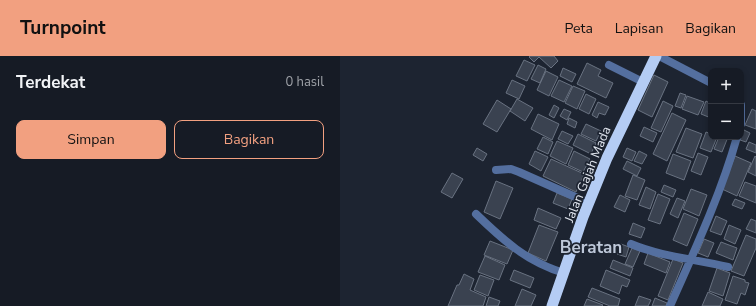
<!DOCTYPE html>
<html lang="id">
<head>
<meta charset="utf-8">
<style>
  :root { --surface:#161b25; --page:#232832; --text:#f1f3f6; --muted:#9ea1a7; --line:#353942; --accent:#f2a080 }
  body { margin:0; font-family:"Nunito Sans",sans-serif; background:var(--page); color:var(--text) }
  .controls { position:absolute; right:12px; top:12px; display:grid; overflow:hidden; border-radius:8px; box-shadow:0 2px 6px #0003 }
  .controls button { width:36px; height:36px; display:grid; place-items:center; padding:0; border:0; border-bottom:1px solid var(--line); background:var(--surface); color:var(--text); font:20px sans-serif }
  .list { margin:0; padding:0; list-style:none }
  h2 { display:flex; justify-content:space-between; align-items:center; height:52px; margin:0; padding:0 16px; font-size:17px }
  h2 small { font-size:13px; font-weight:400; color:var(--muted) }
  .actions { display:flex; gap:8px; padding:12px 16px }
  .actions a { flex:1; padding:9px 0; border:1px solid var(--accent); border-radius:8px; text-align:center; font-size:14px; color:var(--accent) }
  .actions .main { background:var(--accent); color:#111 }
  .map { position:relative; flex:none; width:416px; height:250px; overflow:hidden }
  header { display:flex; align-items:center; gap:24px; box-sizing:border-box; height:56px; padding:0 20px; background:var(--accent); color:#111 }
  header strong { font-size:19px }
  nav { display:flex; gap:22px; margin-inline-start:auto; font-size:14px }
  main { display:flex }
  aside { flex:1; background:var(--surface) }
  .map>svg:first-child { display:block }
  .building { fill:#3a4250; stroke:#697281 }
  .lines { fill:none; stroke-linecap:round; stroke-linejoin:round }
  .minor { stroke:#546f9f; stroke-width:8 }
  .trunk { stroke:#b4ccf4; stroke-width:11 }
  .labels { text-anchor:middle; stroke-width:3.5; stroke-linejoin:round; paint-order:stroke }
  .street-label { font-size:13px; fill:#e1e6ef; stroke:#1d2431 }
  .district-label { font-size:17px; font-weight:bold; fill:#bec8d9; stroke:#1d2431 }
</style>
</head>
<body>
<header>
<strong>Turnpoint</strong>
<nav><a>Peta</a><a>Lapisan</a><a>Bagikan</a></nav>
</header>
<main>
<aside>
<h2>Terdekat<small>0 hasil</small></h2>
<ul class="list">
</ul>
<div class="actions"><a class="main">Simpan</a><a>Bagikan</a></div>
</aside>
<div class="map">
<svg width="416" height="250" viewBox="0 0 416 250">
  <rect width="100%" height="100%" fill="#1d2431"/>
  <path class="building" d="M190,0H214L218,5L211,12L199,1L194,6L189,1Z
    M184,4L195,9L187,25L176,20Z
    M247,7L261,14L258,20L273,27L266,42L237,28Z
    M198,9L206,13L200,27L191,23Z
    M223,12L236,18L232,26L220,20Z
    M206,15L218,21L209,40L197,34Z
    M314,19L328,26L312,61L298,54Z
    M172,24L185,30L179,43L166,37Z
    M219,24L232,30L224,46L211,40Z
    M233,30L245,35L237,53L225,47Z
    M340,37L346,39L341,52L335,50Z
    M246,38L256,43L249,58L239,53Z
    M347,40L364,46L358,59L342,53Z
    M177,43L193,52L185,65L170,55Z
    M157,44L171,53L157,76L143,68Z
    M323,45L333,50L321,76L311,72Z
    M366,45L371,48V62L361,58Z
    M258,46L269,51L265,59L259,57L257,62L252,59Z
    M214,49L219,52L214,62L209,59Z
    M224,53L231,56L227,64L220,60Z
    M412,53L416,55V73L405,69Z
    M332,57L346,64L327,105L313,98Z
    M198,58L219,68L212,84L191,73Z
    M229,62L237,66L235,72L227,68Z
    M246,68L261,75L256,85L241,78Z
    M304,71L317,77L313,86L300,80Z
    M346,72L362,78L353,102L336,96Z
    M404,74L410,77L406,86L400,84Z
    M222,75L233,80L228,88L218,83Z
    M366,76L371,78V81H377L371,96L360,92Z
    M238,78L256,87L251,98L233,89Z
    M203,81L213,86L208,98L197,93Z
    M379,81H388L382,96L374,93Z
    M217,85L233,92L226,108L210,100Z
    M409,86L416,89V97L406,93Z
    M137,92L147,98L143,105L133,99Z
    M287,92L296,96L292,105L283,101Z
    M195,95L208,101L201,115L189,108Z
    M234,95L250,103L243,116L228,109Z
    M299,95L307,99L302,108L294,105Z
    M358,97L368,101L361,119L351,115Z
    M333,98L351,105L344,124L326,117Z
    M395,100L411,107L397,140L382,133Z
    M415,100L416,101V120L408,116Z
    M211,103L244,118L236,136L203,120Z
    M287,105L301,112L297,120L283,113Z
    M112,117L123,123L112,142L101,136Z
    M293,119L305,124L297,144L285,140Z
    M156,125L173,132L160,163L144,156Z
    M405,126L416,130V147L399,140Z
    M324,129L336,134L333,141L321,136Z
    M306,131L316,136L310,153L299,149Z
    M351,133L367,139L359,160L343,153Z
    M217,137L232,143L228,153L213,147Z
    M318,138L330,143L320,168L308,164Z
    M280,139L290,144L285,156L274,151Z
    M337,142L345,145L338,162L330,158Z
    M395,143L405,147L402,153L392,149Z
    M198,152L221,162L216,173L194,164Z
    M344,157L358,163L347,190L333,184Z
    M376,160L387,165L381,179L370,175Z
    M411,163L416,165V177L406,173Z
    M293,167L305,172L301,182L289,178Z
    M199,169L218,176L206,205L188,197Z
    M389,169L401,174L395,188L384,183Z
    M406,179L416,183V192L404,220L391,215Z
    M364,183L374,187L368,201L358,197Z
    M150,185L173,194L167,208L144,199Z
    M381,186L397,192L393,204L376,197Z
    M281,188L289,191L286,201L277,198Z
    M292,192L300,195L293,211L285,208Z
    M308,197L330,206L326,217L304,208Z
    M145,200L165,209L159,224L138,216Z
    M333,203L343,207L328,244L318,240Z
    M273,204L293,212L290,220L270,212Z
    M377,212L390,217L383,240L369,235Z
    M174,214L194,222L190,232L170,224Z
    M266,214L290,224L287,231L282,229L279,238L260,230Z
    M124,218L134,223L130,234L146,241L143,250H108L117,229H119Z
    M140,219L154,224L148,240L134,234Z
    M393,220L405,224V226L409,227L405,239L401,237L397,248L385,244Z
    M252,232L280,243L278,250H270L248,241Z
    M182,233L196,239L191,250H175Z
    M368,236L383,243L380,250H362Z
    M299,240L311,244L308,250H295Z
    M149,241L160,245L158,250H146Z
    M315,242L327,247L326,250H312Z
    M247,243L263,249L262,250H244Z"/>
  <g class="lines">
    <path class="minor" d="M319,0L371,27
      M269,9L303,26
      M401,49V68
      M156,114L171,113L179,116L249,147
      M136,158C163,184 187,206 224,217
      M291,188C322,201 355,203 388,211
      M330,250C354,196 381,138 397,81"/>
    <path class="trunk" d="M212,250L243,161L267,102L316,0"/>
  </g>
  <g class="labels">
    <g class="street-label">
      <text transform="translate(247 118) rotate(-68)" y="5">Jalan Gajah Mada</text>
    </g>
    <g class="district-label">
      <text x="251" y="197">Beratan</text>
    </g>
  </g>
</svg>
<div class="controls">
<button>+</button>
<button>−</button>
</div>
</div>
</main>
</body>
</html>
